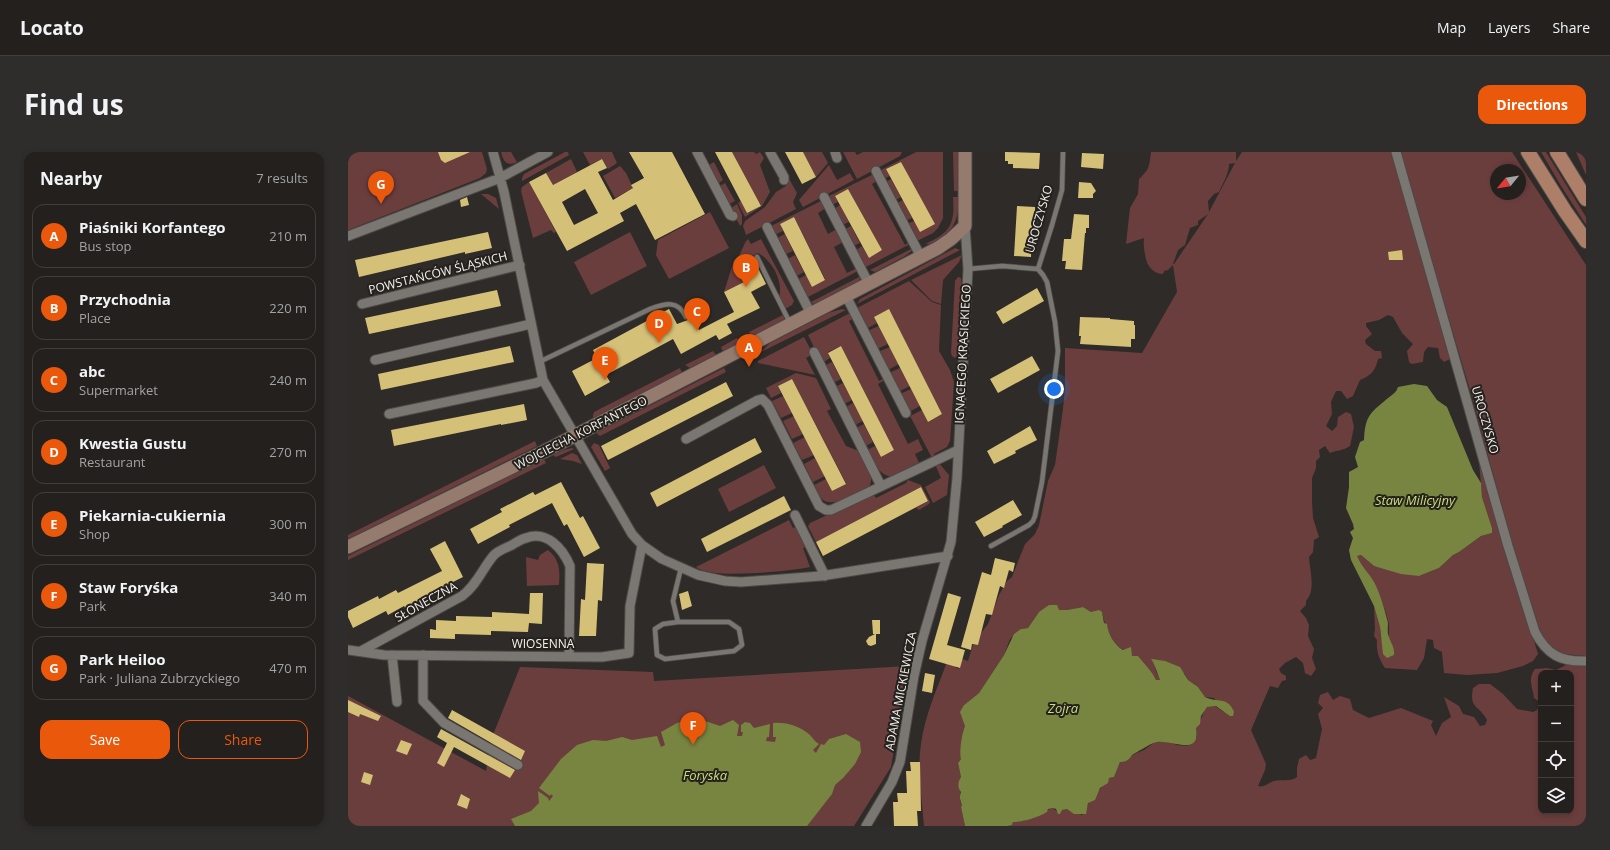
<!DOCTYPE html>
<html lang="en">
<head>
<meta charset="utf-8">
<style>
  :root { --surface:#23201e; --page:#2f2d2b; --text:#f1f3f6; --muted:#a3a3a4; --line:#403e3c; --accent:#ea580c }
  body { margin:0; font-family:"Open Sans",sans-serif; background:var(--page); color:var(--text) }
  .controls { position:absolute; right:12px; bottom:12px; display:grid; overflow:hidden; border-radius:8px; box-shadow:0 2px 6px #0003 }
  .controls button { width:36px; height:36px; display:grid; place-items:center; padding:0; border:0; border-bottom:1px solid var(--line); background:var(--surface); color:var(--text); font:20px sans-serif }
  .compass { position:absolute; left:1142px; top:12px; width:36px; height:36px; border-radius:50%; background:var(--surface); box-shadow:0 2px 6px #0003; rotate:240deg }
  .you { position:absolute; left:706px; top:237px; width:14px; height:14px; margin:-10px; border:3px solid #fff; border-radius:50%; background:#1a73e8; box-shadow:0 0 0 6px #1a73e833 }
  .badge { display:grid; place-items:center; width:26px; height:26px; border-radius:50%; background:var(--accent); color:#fff; font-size:13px; font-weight:700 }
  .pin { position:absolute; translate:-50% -33px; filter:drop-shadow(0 1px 2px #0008) }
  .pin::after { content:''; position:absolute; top:21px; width:14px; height:12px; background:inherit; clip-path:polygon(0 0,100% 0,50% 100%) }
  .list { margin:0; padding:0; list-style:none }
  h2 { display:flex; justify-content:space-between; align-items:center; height:52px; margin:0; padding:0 16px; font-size:17px }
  h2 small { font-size:13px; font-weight:400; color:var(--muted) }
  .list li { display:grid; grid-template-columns:26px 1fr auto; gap:12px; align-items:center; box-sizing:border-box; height:64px; margin:0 8px 8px; padding:0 8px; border:1px solid var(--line); border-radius:12px }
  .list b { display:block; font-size:15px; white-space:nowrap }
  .list p { margin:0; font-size:13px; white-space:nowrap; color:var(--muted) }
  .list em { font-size:13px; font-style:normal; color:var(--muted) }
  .actions { display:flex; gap:8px; padding:12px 16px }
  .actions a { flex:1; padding:9px 0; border:1px solid var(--accent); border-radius:12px; text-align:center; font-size:14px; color:var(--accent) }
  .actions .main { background:var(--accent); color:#fff }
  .icon { flex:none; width:22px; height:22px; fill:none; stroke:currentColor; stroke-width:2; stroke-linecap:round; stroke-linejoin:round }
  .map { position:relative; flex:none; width:1238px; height:674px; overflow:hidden; border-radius:12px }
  header { display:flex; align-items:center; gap:24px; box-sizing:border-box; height:56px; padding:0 20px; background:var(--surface); border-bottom:1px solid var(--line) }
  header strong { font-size:19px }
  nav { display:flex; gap:22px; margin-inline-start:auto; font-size:14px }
  .intro { display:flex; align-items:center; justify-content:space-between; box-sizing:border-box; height:96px; padding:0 24px }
  h1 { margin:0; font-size:28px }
  .button { padding:10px 18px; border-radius:12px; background:var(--accent); color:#fff; font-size:14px; font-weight:700 }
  main { display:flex; gap:24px; padding:0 24px }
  aside { flex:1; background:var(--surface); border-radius:12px; box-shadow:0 2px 6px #0003 }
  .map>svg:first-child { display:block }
  .green { fill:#6b3e3e; fill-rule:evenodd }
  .water { fill:#778540 }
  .building { fill:#d5c077; fill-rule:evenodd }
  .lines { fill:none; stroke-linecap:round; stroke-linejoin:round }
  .lane-casing { stroke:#4c4946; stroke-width:6 }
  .street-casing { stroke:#4c4946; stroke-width:11 }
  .secondary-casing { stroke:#4c4946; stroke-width:15 }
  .primary-casing { stroke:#4c4946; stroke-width:16 }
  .lane { stroke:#7a7772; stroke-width:4.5 }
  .street { stroke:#7a7772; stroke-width:9 }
  .secondary { stroke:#947b6e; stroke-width:13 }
  .primary { stroke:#ad7f69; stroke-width:14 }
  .labels { text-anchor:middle; stroke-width:4; stroke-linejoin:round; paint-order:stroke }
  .street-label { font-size:12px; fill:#f3f1ee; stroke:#25221e }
  .water-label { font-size:13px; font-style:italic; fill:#cade7c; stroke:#25221e }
</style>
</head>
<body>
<header>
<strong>Locato</strong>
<nav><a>Map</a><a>Layers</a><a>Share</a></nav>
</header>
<div class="intro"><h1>Find us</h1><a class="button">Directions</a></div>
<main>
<aside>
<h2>Nearby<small>7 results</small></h2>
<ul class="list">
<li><span class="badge">A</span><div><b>Piaśniki Korfantego</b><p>Bus stop</p></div><em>210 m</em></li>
<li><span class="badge">B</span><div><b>Przychodnia</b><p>Place</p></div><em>220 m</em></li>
<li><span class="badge">C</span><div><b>abc</b><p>Supermarket</p></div><em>240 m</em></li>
<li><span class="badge">D</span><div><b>Kwestia Gustu</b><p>Restaurant</p></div><em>270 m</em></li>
<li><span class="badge">E</span><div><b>Piekarnia-cukiernia</b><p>Shop</p></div><em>300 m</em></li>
<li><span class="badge">F</span><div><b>Staw Foryśka</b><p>Park</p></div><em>340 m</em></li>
<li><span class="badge">G</span><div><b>Park Heiloo</b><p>Park · Juliana Zubrzyckiego</p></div><em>470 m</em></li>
</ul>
<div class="actions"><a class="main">Save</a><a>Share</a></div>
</aside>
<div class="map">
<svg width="1238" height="674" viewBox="0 0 1238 674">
  <rect width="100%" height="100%" fill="#2f2b28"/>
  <path class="green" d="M0,0H134L139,17L138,21L132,26L0,78Z
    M153,0H163L169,10C159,15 155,9 153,0Z
    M217,0H220L221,3L174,29V26L176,22Z
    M235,0H264L269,11L260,17L254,7L242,13Z
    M384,0H406L408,2L412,0L416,6L412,13L422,40L414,54L397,65L390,51L393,49L399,61L413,54Z
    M455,0H474L480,11L468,25Z
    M495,0H507L509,3L515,0H554L552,4L509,27Z
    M568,0H595V66L590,76L585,81L567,90L559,73C566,66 577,70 586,72L553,10L538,17L542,24L537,26L533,18Z
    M605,0H610L611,39H606Z
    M803,0H888V9L894,0H1164L1238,113V504L1214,502L1205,497L1197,489L1181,454L1125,248L1084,110L1077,113L1102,207L1096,210L1092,206L1090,196L1080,195L1076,200L1075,210L1064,212L1061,210L1059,199L1065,192L1054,181L1045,165L1040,163L1031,168L1018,171V174L1024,182L1017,188L1018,192L1027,199H1033L1034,206L1030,207C1027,219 1024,223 1012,228L1005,244L999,247L993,239H988L983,250L984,262L978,274L984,279L989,274L990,265L998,260L1003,262L1006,275L1002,294C995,299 989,298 982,301L977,294L971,298L972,305L968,309V316L964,326V349L965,366L971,385L966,388L965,400L961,405C962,420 968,438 958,449V453L952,459L958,466L961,473L960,484L966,497L964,506L968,517L963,524L957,521L955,511L948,505L937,511L931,517L933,521L938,524V528L934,529L930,536L922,534L903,578L918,612L917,618L910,634C916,636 920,631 926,629C933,627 943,630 949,625V616L951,607L958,603L962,608L968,606L974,577L970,562L975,556L970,551L972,543L980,540L985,548L992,544L1002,547L1005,558L1021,566L1053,556L1085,569L1083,573L1088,584L1094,571L1103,565L1096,545L1111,554L1115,562L1126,565L1132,574L1137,573L1139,568C1130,552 1121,557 1125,536L1131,532H1142L1155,542L1169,557L1185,560L1189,558L1192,550L1186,546C1185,535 1179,528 1187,517L1199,516L1208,518L1218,513H1238V674H660L664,673L665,670C673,669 680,669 688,665C694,663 698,657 705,656L712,662L713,658L719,657C725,660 729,660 734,663C740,658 738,655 741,650C748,640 755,635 761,626L766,625L772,610C777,609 781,610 784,603L796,598L807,590L818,589L829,593L839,594L849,585L848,576C853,569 855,561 858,555L867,554L876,560L866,546L857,545L850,535L840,528L837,522L811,508L806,510L808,519L812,528H808C806,522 794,510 790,504H784C782,498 775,499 771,495C762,487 756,471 754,460H743L735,455L719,458L691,460L680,476L673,477L662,487L656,503L631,541L616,553L613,563L617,570V574L615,580V589L613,595V607L610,611L613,625L612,649L614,653L613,655L617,674H576C574,647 569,618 573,592C577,562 590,535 600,507L608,510L607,515L611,517L614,507L620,509L625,493H630L633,481L640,472L651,443L659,429L664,425L677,392L687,382L691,373L700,329L707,313L715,257L717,236V196L794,201L829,140L825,113L820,118L816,119L815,122C810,122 804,119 801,114C797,109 795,92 796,86L778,92L782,56L790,42L791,27C802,17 801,14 803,0ZM887,11L861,60L860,49L866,42L871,40C875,31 881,21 881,12ZM1148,18H1172V42H1148ZM860,62L826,112H825L830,98L837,93L842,76L850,73V69ZM1193,521H1223V659H1193Z
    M1193,0H1198L1238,65V73L1213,34Z
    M1228,0H1238V23Z
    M223,7L229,20L205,33L198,21Z
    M366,10L375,28L371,31L361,13Z
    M481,13L489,28L502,21L506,28L455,55L451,48Z
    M272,14L278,21L285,36L267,46L255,24Z
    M528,21L531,28L524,32L557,93L563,89L564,91L516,116L507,99L514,94L521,106L534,98L500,37L487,44L490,50L484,53L479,45Z
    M440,25L449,41L445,50L448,57L398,83L395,74L397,69L417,55L428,40L438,34L437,27Z
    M543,27L553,45L548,48L538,30Z
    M181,30L208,80L206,81L203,78L185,86L173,39L174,35Z
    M377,31L387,49L381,52L372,34Z
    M133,42H140L148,46L151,57Z
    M605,45H611C611,62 608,77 592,87C586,90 583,92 577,92C602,81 607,73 605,45Z
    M475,48L478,56L470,61L480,82L489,77L495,90L486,95L499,121L509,116L510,119L458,146L449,128L458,123L464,135L477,127L446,65L432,72L435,79L426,83L421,75Z
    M555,48L564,66L559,68L549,51Z
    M389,52L394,63V72L392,74L383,56Z
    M492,53L501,70L494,73L486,57Z
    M362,60L381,96L321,127L308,103L310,88Z
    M503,74L512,91L505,94L497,77Z
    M282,80L299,114L243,143L226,110Z
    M437,82L445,99L436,103L427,87Z
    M400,87L403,92L413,87L446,149L444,153L435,158L430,148C437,132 425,109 410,101L389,112L398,129L376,140L386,108C394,104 394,93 400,87Z
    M565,96V98L557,104L527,120L522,118Z
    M607,96L612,98L509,152L512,147Z
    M447,103L456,120L447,125L438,108Z
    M614,103L611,110L595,128L593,152L584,149L563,128Z
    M513,124L511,129L507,132L471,151L465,152L463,150Z
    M610,125L613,126L614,134L610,203L607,206L604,204L603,201L607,129Z
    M561,129L584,150L593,153L591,199L602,218L606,230L602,289L599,295L586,302L587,305L584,306L562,264L574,258L580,270L594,262L541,158L526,165L529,171L518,177L509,156Z
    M494,157L498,158L413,200L422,191L480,161Z
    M500,162H503L506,166L501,169L531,229L537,226V228L530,232L560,292L570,287L575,298L567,302L571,311L544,325C529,322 526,310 519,298L527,294L533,305L546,298L493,194L480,200L482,206L474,211L460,183Z
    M435,163L437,168L403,185L401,180Z
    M531,174L540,192L529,197L519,179Z
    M456,185L465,202L458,206L467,223L410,211V209Z
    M389,186L392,191L375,200L373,195Z
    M542,195L551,212L540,218L530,200Z
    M365,199L368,203L342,216L337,213Z
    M484,210L493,227L485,231L476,214Z
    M332,216L334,221L245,266V263L246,260Z
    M376,216L378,220L252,284L248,281Z
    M552,216L562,234L550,240L541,221Z
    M448,221L468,226L483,257L479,259L498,294L511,299C516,310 529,325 520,336C509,341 484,357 474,347C470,344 469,338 466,333L478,327L484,339L498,331L444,227L430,234L433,241L423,246L418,236Z
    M495,231L504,248L496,252L487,235Z
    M563,237L572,254L561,260L552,242Z
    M435,244L444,261L433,266L424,249Z
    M505,251L515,269L507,273L498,255Z
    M446,264L455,282L444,287L435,269Z
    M516,272L525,290L518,294L508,276Z
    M457,285L466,303L454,308L445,291Z
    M187,289L189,294L0,387V383Z
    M246,291L251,293L262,316L257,319L243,295Z
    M224,296L226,297L208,305L205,303L216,298Z
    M224,301L229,303L234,312L225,309L212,307Z
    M467,306L477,324L465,330L456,312Z
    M196,307L198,311L0,408V404Z
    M1131,308L1190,502L1185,509L1175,514L1149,521L1119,523L1096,521L1094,500L1086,496L1085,488L1079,487L1076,506L1069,518L1037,516C1031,507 1028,499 1029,488L1026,484L1027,477L1026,454L1032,475L1033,487L1042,489C1040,483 1041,479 1041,474C1040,464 1035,453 1032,444C1027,429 1016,418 1008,404L1013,403L1026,414L1071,424L1091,416L1105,403L1111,400L1133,384L1144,381V376L1134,345Z
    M590,310L601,323L599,343L585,351L577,335L593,326L587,312Z
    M416,313L428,336L381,360L370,337Z
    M560,328L573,333L582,350L581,352L571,358L568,356L580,349L573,335L468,390L460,374L462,371L525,342L528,346L558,331Z
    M441,368L445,376L450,374L459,394L455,396L462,415C442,419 362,428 348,415Z
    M200,398C212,408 212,418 211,433L179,434L178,405L190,408L192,403Z
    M560,514L543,615L506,674H0V544L138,619L143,588L172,515L305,520L306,529Z"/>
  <path class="water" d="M1066,232L1079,234L1089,248L1099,255L1125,318L1133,331L1134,345L1144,376V381L1133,384L1111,400L1105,403L1091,416L1071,424L1053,422L1026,414L1013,403L1009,404C1013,414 1021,421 1026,430C1032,441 1036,455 1039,467C1041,472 1039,477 1040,482C1042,490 1047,495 1046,503L1039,506L1035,502L1032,475L1026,454L1003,408L1001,398L1005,386L1002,380L1006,377L1005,372L998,356L1001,335V320L1010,315L1007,305L1012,290L1016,288C1017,264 1022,261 1040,246C1045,242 1048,241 1050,235Z
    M701,453H709L711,458H719L735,455L743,460L751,458L754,460L756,471L759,472C760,483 767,493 775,498L783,495L784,504H790C795,510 806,522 808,528H812C810,523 806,510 803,507H804L817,509L832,515L840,528L850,535L857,545C869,551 880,544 886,560L885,564H882L868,554L859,555L853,564L852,572L848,576C853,605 825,588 809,590C805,590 788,601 784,603C781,609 777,610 772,610L766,625L761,626L760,631L752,636L747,648L740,651L738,662H726L719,657L714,658L712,662H710L708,657L705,656L700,657L699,660C689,666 675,670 665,670L664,673L660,674H617L613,655L614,653C612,648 611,645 613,640C609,635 610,630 613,625L610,611L613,607C611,600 614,581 617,574L612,560L616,553L631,541L656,503L666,482L673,477L680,476L691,460Z
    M342,568H354L372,574L385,568L391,573L389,584H394L395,580H393V573L397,570L402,571L406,576L422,572L421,585H419L418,589L427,590L428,585H425V571C439,570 451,574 462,583C465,586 467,590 471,592L465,598L468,601L473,592L476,593L481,587L498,582L512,590L513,600L507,612L495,626L487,633L484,642L459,674H167L163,667L183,659L191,651L190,639L200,646L201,649L205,644L203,642L202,644L191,636L213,607L229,593L245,588L258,589L274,585L284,588L309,584L313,595L317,593L313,580L329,571Z"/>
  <path class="building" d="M90,0H122L97,11L93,8Z
    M281,0H324L357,62L307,88L288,52L272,61L276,69L219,99L181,30L198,21L205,33L254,7L259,16L250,20L265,48L285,36L283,33L296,26ZM237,37L250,61L226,73L214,50Z
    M367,0H384L413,54L399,61Z
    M437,0H455L468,25L454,32Z
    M657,0L692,1L691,17L665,16V12H660V9H657Z
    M734,1L756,2L755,17L733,15Z
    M553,10L587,72L572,80L538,17Z
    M731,30L743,31L748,39L745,42V46H730Z
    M500,37L534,98L521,106L487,44Z
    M119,45L121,53L113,55L112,48Z
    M669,54L687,55V75H684L683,105L666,104Z
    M726,62L741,63V76H738V81H737L734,118L717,117L718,109H714L716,87H723Z
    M446,65L477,128L464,135L432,72Z
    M140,80L144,96L117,102V100L11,125L7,108Z
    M1054,98L1055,108H1041L1040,100Z
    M404,104L418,132L403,140L412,156L379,172L384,181L371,188L368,183L333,202L325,187L258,223L262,230L237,244L224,219L249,206L245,198L321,157L329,172L340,168L344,165L351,178L386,160L376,140L398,129L389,112Z
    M689,136L696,149L655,172L648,160Z
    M149,138L153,154L21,182L17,166Z
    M541,157L594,262L580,270L526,165Z
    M732,165L762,166V167L786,169V173H787V187H783V195L732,192L733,184H731Z
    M162,194L166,210L33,238L30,222Z
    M493,194L546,298L533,305L480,201Z
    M684,204L692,218L650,241L642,227Z
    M444,227L498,332L484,339L430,234Z
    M378,230L385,244L260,308L253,294Z
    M176,252L179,268L153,273V272L46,294L43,278Z
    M682,274L689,288L667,299L668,301L646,312L639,299Z
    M407,286L414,300L309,355L302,341Z
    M213,330L232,366L235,364L252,396L236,405L219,372L216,374L204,351L161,373L162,375L130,392L122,377L154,360L152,357L185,340L187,343Z
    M573,335L580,349L475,404L468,390Z
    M436,344L443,358L359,400L353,387Z
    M665,348L674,363L654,374L655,375L636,385L627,370Z
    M97,389L115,425L89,438L90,441L58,457L56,454L40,463L38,459L5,476L0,465V459L30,444L31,447L48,438L50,441L94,419L82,397Z
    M647,406L667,411L665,420L661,418L656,436L652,434L644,463L638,462L630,493L624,492L623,498L613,495L634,420L643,423Z
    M239,411L256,412L254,449L250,448L248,484H231L233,447L237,448Z
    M340,439L344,454L334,458L331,442Z
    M182,441H195L194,472L181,471L180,480L143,479V483L107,482V487L82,486V477L88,478V468L108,469V464L144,465V460L181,462Z
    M600,441L613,445L599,493L617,498L612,516L581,507Z
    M524,468H532V482H528V492L523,494L520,493L518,489L521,485L527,482H525Z
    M577,521L587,523L584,541L574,539Z
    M0,548L33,564L30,569L12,562L11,565L0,560Z
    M104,558L177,599L173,608L100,566Z
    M93,577L167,618L162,626L106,595L96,615L89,611L99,591L89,585Z
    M53,588L64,592L59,603L48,599Z
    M562,610H572L573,659H569L570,674H546L545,650H550L549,641H559L558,619H563Z
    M16,620L25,623L22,633L13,630Z
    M113,642L122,647L119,657L109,653Z"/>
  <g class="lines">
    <defs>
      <path id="lane" d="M409,105L442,171
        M620,117L654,114L690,117L695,123L699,130L707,170L710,199L694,330L687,364L685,369L681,373L643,394
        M690,117L704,73L714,38L715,0
        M191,210L302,157C318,151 330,148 338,165
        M330,470H381L391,477L394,493L386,499L317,507L309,503L307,477L315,472L330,470L325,449L333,416"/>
      <path id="street" d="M145,0L156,40L195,228L284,382L294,393L314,407L350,423L377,429L393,430L473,424L600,404
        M349,0L382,63L385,64
        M422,0L436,25V28
        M487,0L489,6
        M1048,0L1160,394L1187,480C1199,503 1213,510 1238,509
        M528,19L573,105
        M476,45L521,132
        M419,75L463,162
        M0,84L152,26L200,0
        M498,144L558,261
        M14,152L172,113
        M466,200L533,334
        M27,208L183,172
        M41,262L188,231L195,228
        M338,287L410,248L414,247L420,253L471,354L478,358H483L610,298
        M447,363L477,424
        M0,498L36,503L254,505L281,501L282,454L294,393
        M13,499L114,444C129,433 134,417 146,403C151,398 158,396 164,393C169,390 173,387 178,386C199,378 215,397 222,414L221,504
        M44,503L49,550
        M75,503V549L96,571L170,613
        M518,674L544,630L552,610L566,524L574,489L603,390L609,326L620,117L617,74"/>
      <path id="secondary" d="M0,395L195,300L590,96L603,87L617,74V0"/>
      <path id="primary" d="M1180,0L1217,59L1238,89
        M1209,0L1238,47"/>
    </defs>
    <use href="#lane" class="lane-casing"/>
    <use href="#street" class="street-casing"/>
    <use href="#secondary" class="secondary-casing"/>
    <use href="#primary" class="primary-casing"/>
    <use href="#lane" class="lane"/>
    <use href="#street" class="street"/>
    <use href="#secondary" class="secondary"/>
    <use href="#primary" class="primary"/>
  </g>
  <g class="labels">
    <g class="street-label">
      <text transform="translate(691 67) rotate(-74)" y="4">UROCZYSKO</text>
      <text transform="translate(90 121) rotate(-14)" y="4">POWSTAŃCÓW ŚLĄSKICH</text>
      <text transform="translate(615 202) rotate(-87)" y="4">IGNACEGO KRASICKIEGO</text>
      <text transform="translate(1137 268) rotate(74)" y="4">UROCZYSKO</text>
      <text transform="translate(233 281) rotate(-27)" y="4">WOJCIECHA KORFANTEGO</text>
      <text transform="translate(78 450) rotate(-29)" y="4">SŁONECZNA</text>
      <text x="195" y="496">WIOSENNA</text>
      <text transform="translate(553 539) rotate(-79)" y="4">ADAMA MICKIEWICZA</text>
    </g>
    <g class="water-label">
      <text x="1067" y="353">Staw Milicyjny</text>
      <text x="715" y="561">Zojra</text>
      <text x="357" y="628">Foryska</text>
    </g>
  </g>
</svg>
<div class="controls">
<button>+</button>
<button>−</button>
<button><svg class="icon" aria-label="locate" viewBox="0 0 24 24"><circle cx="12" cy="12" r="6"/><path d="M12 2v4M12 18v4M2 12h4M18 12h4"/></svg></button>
<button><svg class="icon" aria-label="layers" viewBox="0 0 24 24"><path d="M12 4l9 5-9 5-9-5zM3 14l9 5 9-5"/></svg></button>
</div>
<svg class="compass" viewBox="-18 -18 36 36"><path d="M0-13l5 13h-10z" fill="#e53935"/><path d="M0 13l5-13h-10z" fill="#a3a3a4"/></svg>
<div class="you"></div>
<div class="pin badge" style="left:401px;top:215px">A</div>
<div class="pin badge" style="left:398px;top:135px">B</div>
<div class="pin badge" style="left:349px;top:179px">C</div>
<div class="pin badge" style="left:311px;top:191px">D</div>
<div class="pin badge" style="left:257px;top:228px">E</div>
<div class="pin badge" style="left:345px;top:593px">F</div>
<div class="pin badge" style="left:33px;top:52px">G</div>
</div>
</main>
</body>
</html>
